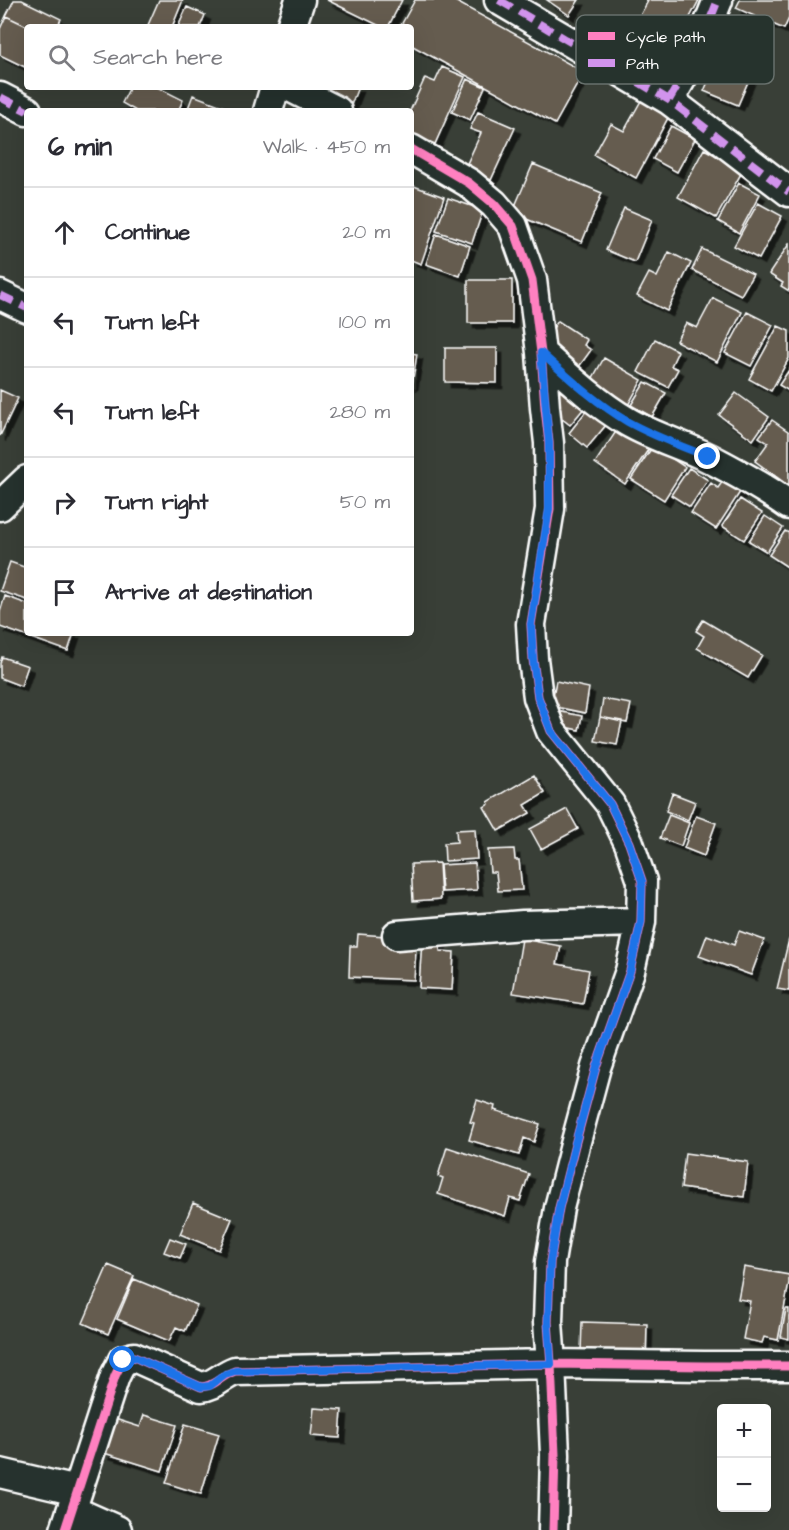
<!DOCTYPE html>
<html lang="en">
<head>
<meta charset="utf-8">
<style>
  :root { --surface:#fff; --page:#f7f7f7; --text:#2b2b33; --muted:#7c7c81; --line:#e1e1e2 }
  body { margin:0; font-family:"Architects Daughter",sans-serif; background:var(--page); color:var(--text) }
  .controls { position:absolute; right:18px; bottom:18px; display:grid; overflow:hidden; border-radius:6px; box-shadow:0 6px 24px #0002 }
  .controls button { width:54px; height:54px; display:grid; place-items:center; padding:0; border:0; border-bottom:2px solid var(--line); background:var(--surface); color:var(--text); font:30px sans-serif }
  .stop { position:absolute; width:18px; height:18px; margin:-14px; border:4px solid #1a73e8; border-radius:50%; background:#fff }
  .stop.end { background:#1a73e8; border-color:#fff; box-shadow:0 2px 6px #0008 }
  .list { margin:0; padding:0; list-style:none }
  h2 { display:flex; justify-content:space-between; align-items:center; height:78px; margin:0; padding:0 24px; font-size:26px }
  h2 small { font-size:20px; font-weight:400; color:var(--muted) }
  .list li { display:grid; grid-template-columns:39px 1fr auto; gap:18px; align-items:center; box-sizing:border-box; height:90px; padding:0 24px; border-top:2px solid var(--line) }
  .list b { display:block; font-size:22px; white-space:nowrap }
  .list em { font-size:20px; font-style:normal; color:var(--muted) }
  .icon { flex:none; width:33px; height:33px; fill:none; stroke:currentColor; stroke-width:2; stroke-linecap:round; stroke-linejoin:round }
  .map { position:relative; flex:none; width:789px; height:1530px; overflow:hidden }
  .search { position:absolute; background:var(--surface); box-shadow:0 6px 24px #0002; left:24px; top:24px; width:390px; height:66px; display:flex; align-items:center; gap:15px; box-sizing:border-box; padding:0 21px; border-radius:6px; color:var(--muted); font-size:22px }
  .panel { position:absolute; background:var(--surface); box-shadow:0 6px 24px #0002; left:24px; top:108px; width:390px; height:528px; border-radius:6px }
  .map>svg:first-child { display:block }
  .building { fill:#655c4f; stroke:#fff; stroke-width:1.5; filter:url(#shadow) }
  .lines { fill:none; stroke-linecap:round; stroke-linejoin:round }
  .minor-casing { stroke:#fff; stroke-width:33 }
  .minor { stroke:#26332d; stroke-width:28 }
  .quiet { stroke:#d193ec; stroke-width:8; stroke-dasharray:15 8; stroke-linecap:butt }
  .cycleway-casing { stroke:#26332d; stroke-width:13 }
  .cycleway { stroke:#ff80c0; stroke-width:9 }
  .route { stroke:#1a73e8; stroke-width:8 }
  .key { fill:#26332d; stroke:#67706c; stroke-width:1.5 }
  .key-label { font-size:16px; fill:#fff }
</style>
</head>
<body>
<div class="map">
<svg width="789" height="1530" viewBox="0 0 789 1530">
  <defs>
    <filter id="shadow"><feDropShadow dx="5.5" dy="5.5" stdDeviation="0" flood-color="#0009"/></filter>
  </defs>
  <rect width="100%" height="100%" fill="#393f37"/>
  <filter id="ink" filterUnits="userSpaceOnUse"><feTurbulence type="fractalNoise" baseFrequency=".0167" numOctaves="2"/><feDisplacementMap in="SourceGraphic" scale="12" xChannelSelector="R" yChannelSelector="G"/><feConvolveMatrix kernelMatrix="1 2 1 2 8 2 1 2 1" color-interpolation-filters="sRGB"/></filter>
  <g filter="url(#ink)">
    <path class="building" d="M14,0H22L61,19L57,27H29L6,16Z
      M159,0H183L172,27H151L148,25Z
      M327,0H402L388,27H382Z
      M415,0H453L584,72L555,124L411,45V27H400Z
      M547,0H579L569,15Z
      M646,0H699L678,40L638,19L648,1Z
      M740,0H789V18L784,29L736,8Z
      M187,7L205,15L200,27H178Z
      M6,16L29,27H27V68L0,55V29Z
      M717,23L765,42L738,105L704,91L719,57L705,51Z
      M442,67L465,77L435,144L411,134L410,111L425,78L435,82Z
      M467,79L485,87L470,120L452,112Z
      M130,87H157L183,100L178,111H136L122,103Z
      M300,87H358L351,105Z
      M193,95L235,111H187Z
      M642,99L670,114L636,178L594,155L611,124L624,131Z
      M478,112L515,128L491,180L465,168L481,133L470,129Z
      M671,126L695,139L677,172L653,159Z
      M704,149L743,170L716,218L678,197Z
      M533,164L602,193L582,242L512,213Z
      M739,183L760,194L739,233L718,221Z
      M411,185L444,197L421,264L411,260Z
      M448,198L483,210L472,243L436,231Z
      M758,203L782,216L759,259L734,246Z
      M624,208L652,220L635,262L606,250Z
      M436,234L470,246L460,276L426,264Z
      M789,244V291L781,286L783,283L769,274Z
      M702,249L753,274L741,295L692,270Z
      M669,252L691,263L667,311L637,296L649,273L657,277Z
      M468,280H512V323H468Z
      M713,298L742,312L717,362L676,341L686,323L697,328Z
      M747,312L773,325L751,366L725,353Z
      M558,321L587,340L584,345L591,350L578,368L542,344Z
      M778,326L789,331V358L771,391L749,379Z
      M655,339L678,351L671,366L678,369L668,387L638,372Z
      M445,348H497V383L445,382Z
      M411,353L417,354L412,385H411Z
      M604,358L642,380L628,405L590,383Z
      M789,370V391L779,385Z
      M645,382L666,393L652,417L631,405Z
      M562,389L585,407L570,425L547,407Z
      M0,390L18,398L0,436Z
      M736,393L769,417L753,440L719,415Z
      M587,410L606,425L587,448L569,433Z
      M772,420L789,432V486L755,461L768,443L759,437Z
      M619,427L650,447L625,484L595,463Z
      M653,446L685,467L664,500L631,479Z
      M689,468L708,480L690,507L671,495Z
      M725,478L742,489L716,529L691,513L711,483L718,488Z
      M740,499L762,513L744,540L722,526Z
      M765,516L783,528L767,552L749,541Z
      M785,531L789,533V568L769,555Z
      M10,562L27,568V600L0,591Z
      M5,596L27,604V633H74L68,651L0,627V612Z
      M703,620L762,655L748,678L697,648L704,636L696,631Z
      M2,657L28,666L21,686L0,678V663Z
      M556,681L589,688L585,713L551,706Z
      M603,699L631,704L627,723L600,717Z
      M552,710L582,716L579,730L550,724Z
      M600,717L622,721L617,745L595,741Z
      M534,775L545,793L525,805L530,813L498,831L484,807L489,804L488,802Z
      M672,793L695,802L688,820L666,811Z
      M567,809L578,829L541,849L530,829Z
      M669,815L689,823L681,846L660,838Z
      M696,816L716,823L704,856L684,848Z
      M475,829L477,859L445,861L444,843L457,842L456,830Z
      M514,849L515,860H519L522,890L498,891L496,872H490L488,850Z
      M439,863L441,899L413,901L411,864Z
      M475,863L477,890L442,892L440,865Z
      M739,931L764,940L751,975L699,956L707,935L734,945Z
      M358,934L399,937L398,948L416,949L414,980L349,977L350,946H357Z
      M422,939L441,940L440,951L454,952L452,990L419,988Z
      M522,939L561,946L557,964L589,970L583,1004L513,993Z
      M789,939V991L777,989Z
      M477,1100L495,1106L494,1110L540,1124L534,1142L524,1138L519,1155L469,1140L474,1123L470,1122Z
      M447,1147L529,1174L520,1201L510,1198L505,1216L438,1194L443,1178L438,1176Z
      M685,1153L748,1162L744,1197L681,1188Z
      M193,1203L232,1219L219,1250L180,1234Z
      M170,1238L186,1244L180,1258L164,1252Z
      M108,1265L134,1276L108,1334L83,1323Z
      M744,1267L789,1275V1283L778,1340L764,1337L762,1343L743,1339L750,1301L738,1299Z
      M134,1279L197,1305L185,1331L176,1327L169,1341L117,1319Z
      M786,1309H789V1339L781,1337Z
      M582,1322L647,1324L646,1361L581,1352Z
      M314,1408L342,1410L340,1438L311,1436Z
      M144,1415L177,1425L162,1471L104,1453L115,1419L140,1427Z
      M185,1424L219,1434L201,1494L166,1483Z"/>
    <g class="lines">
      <defs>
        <path id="minor" d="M499,0L669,100L789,192
          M291,27L300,0
          M290,87L337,111
          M0,97L27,111
          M669,100L697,52L718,0
          M268,111L275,87
          M411,149L469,183L494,204L513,226L532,280L541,353L545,408L549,443L550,509L531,624L533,659L538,697L551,731L610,804L629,843L642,881L641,922L630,971L596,1067L575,1145L559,1208L550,1262L548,1322L551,1364L555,1455L553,1530
          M0,295L27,308
          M541,353C569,378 596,403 628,422C654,437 683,445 709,458C736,472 764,487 789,505
          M0,506L27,480
          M397,935L523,925L641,922
          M0,1473L77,1491
          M72,1510L117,1530
          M65,1530L115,1376L123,1360L134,1357L201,1387C215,1386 221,1376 235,1371L551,1364L704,1366H789"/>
      </defs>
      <use href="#minor" class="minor-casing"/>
      <use href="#minor" class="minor"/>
      <path class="quiet" d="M499,0L669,100L789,192
        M0,97L27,111
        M669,100L697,52L718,0
        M0,295L27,308"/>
      <defs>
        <path id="cycleway" d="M411,149L469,183L494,204L513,226L532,280L541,353L545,408L549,443L550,509L531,624L533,659L538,697L551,731L610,804L629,843L642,881L641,922L630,971L596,1067L575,1145L559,1208L550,1262L548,1322L551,1364L555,1455L553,1530
          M65,1530L115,1376L123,1360L134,1357L201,1387C215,1386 221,1376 235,1371L551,1364L704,1366H789"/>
      </defs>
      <use href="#cycleway" class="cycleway-casing"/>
      <use href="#cycleway" class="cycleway"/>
    </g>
  </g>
  <g class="lines" filter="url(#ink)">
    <path class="route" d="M123,1360L134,1357L201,1387L210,1386L225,1374L235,1371L551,1364L548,1322L550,1262L559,1208L575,1144L596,1067L630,971L641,922L642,881L629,843L610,804L551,731L538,697L533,659L531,624L549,509V443L541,353C569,378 596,403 628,422C653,436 681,446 708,457"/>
  </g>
  <rect x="576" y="15" width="198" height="69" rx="9" class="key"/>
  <rect x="588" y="32" width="27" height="8" fill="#ff80c0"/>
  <rect x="588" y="59" width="27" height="8" fill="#d193ec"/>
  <g class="key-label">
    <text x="626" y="42">Cycle path</text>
    <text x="626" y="69">Path</text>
  </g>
</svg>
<div class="controls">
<button>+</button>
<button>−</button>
</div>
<div class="stop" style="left:123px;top:1360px"></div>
<div class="stop end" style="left:708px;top:457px"></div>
<div class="search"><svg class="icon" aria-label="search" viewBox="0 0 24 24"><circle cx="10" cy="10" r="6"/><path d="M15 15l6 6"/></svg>Search here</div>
<section class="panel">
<h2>6 min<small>Walk · 450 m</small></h2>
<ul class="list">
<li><svg class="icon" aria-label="ahead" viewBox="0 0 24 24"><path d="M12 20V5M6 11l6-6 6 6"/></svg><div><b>Continue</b></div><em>20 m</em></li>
<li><svg class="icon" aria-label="left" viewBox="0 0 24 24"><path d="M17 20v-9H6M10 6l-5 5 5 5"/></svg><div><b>Turn left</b></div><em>100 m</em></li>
<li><svg class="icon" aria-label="left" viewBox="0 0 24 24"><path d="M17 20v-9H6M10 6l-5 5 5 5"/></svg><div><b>Turn left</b></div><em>280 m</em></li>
<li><svg class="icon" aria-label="right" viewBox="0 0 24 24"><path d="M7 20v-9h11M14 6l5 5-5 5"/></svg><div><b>Turn right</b></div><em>50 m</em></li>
<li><svg class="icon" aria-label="arrive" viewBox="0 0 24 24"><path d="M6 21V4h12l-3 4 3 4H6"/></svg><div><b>Arrive at destination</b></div></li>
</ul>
</section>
</div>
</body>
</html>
